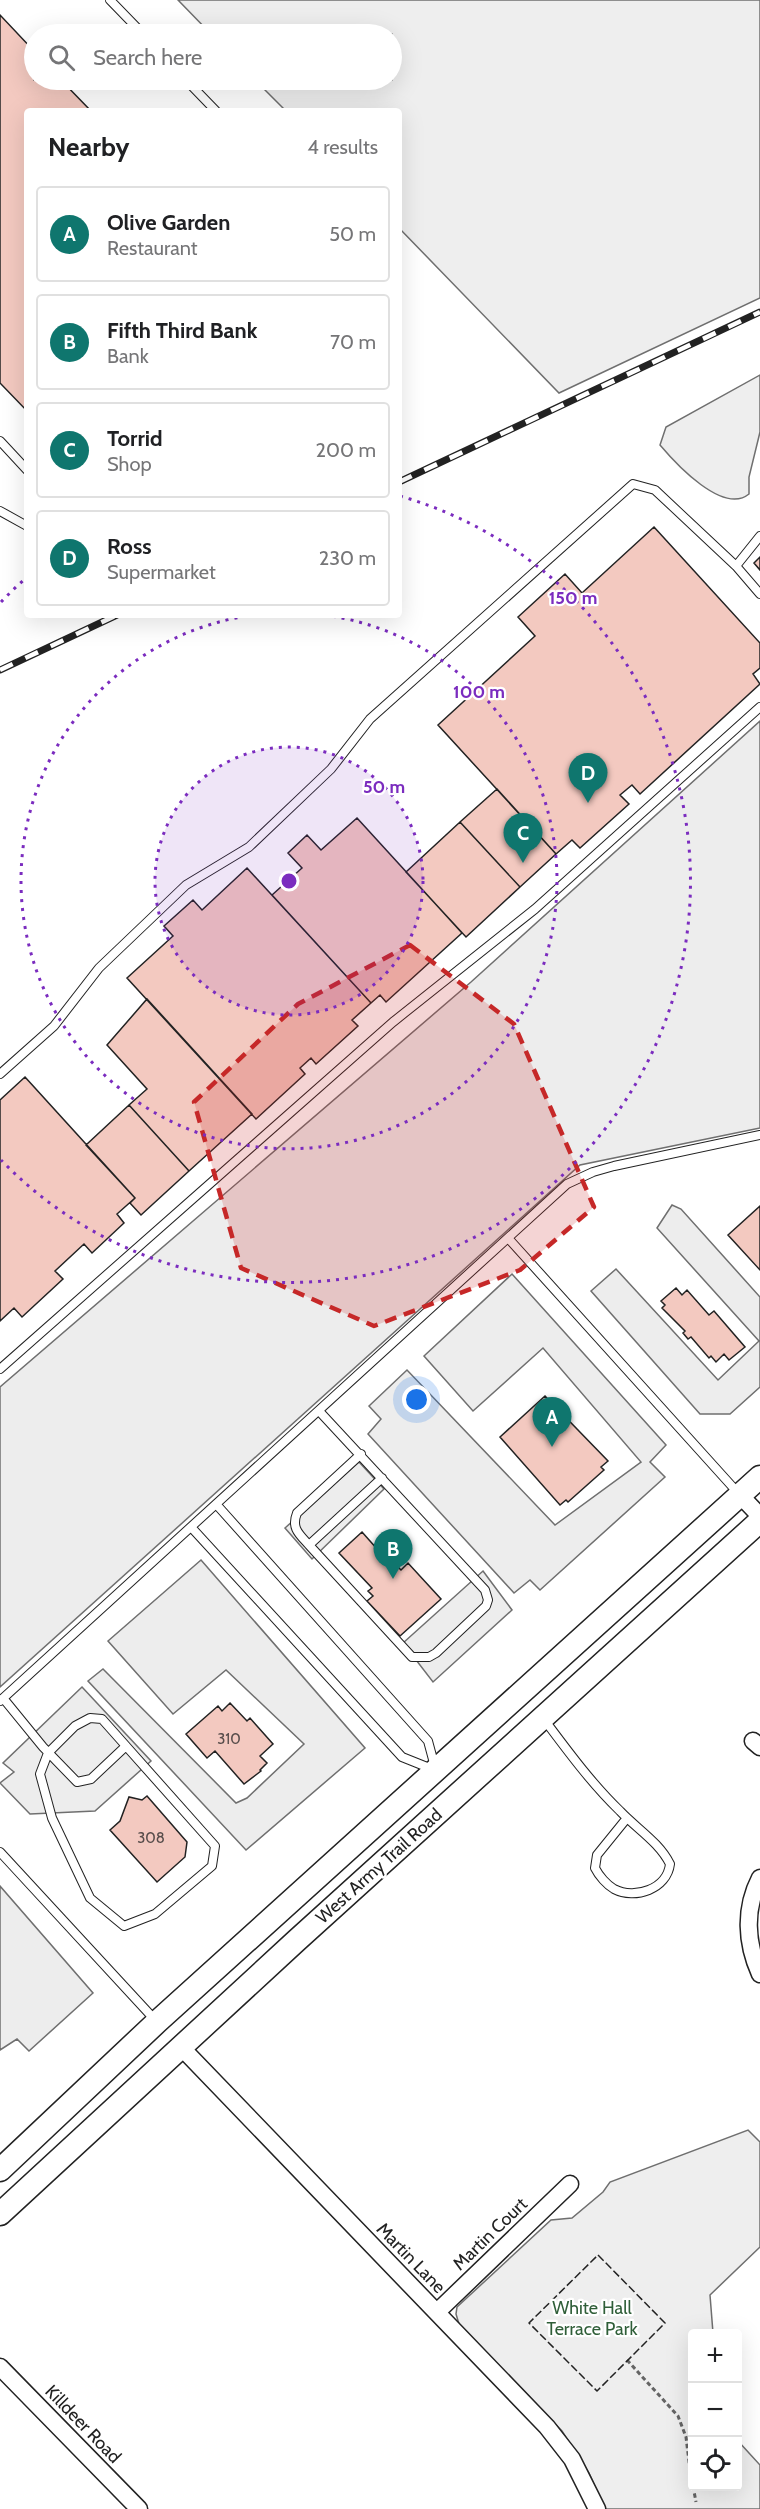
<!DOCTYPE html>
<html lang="en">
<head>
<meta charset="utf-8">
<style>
  :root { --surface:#fff; --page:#f6f6f6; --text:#202124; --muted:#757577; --line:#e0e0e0; --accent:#0f766e }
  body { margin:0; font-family:Cabin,sans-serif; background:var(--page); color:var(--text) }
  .controls { position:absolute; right:18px; bottom:18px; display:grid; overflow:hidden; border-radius:6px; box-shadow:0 6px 24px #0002 }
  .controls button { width:54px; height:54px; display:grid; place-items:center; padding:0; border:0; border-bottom:2px solid var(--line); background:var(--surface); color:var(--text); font:30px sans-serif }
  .you { position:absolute; left:417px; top:1400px; width:21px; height:21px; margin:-15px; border:4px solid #fff; border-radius:50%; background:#1a73e8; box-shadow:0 0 0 9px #1a73e833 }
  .badge { display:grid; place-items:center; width:39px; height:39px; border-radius:50%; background:var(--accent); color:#fff; font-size:20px; font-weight:700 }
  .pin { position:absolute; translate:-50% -50px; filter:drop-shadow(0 2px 3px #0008) }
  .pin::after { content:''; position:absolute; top:32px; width:21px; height:18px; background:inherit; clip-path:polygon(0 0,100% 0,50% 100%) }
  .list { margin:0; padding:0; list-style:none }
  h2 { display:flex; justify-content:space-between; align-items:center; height:78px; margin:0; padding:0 24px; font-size:26px }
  h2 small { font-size:20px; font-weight:400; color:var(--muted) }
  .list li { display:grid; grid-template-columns:39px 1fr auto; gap:18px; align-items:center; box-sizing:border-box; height:96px; margin:0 12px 12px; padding:0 12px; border:2px solid var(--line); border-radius:6px }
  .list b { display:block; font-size:22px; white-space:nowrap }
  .list p { margin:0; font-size:20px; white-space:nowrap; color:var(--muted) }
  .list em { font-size:20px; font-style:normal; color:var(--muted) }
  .icon { flex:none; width:33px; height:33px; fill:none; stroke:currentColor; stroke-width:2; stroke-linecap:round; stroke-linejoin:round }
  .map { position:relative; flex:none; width:760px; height:2509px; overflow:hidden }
  .search { position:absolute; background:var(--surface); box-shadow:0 6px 24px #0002; left:24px; top:24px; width:378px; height:66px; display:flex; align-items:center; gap:15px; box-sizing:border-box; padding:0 21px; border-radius:33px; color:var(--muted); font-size:22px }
  .panel { position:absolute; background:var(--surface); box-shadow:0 6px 24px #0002; left:24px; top:108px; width:378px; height:510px; border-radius:6px }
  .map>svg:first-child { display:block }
  .green { fill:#eee; stroke:#6f6f6f; stroke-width:1.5 }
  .parking { fill:#ededed; stroke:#6f6f6f; stroke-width:1.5 }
  .building { fill:#f3c9c0; stroke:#222; stroke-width:1.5 }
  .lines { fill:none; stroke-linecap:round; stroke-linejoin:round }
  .service-casing { stroke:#222; stroke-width:10 }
  .minor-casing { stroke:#222; stroke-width:19 }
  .secondary-casing { stroke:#222; stroke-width:25 }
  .path { stroke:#646464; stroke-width:3; stroke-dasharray:4.5 3; stroke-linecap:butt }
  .service { stroke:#fff; stroke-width:8 }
  .minor { stroke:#fff; stroke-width:16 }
  .secondary { stroke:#fff; stroke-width:22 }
  .rail-casing { stroke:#222; stroke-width:7 }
  .rail { stroke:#fff; stroke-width:4.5; stroke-dasharray:14; stroke-linecap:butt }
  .fence { stroke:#222; stroke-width:1.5; stroke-dasharray:8 3; stroke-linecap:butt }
  .marked { fill:#c62828; fill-opacity:0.2; stroke:#c62828; stroke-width:4.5; stroke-dasharray:12 8; stroke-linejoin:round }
  .ring { fill:none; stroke:#7b2cbf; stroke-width:3; stroke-dasharray:3 6 }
  .labels { text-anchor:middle; stroke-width:4.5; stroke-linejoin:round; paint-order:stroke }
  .number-label { font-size:15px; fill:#564c4a }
  .street-label { font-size:18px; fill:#222; stroke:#fff }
  .park-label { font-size:18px; fill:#2f5e38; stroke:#fff }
  .centre { fill:#7b2cbf; stroke:#fff; stroke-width:3 }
  .ring-label { font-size:18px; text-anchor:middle; font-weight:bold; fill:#7b2cbf; stroke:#fff; stroke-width:4.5; stroke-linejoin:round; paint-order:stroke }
</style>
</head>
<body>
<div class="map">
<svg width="760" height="2509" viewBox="0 0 760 2509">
  <rect width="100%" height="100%" fill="#fff"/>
  <path class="green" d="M178,0H760V298L559,393L399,228V111H286L255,80H392V34H211Z
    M760,375V432L749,477V494C723,515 676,464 660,445L666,427Z
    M748,2130L760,2142V2247L710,2295L713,2333L692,2334V2486H738V2441L760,2465V2509H605L589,2473L562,2431L459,2324L456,2314L457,2307L551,2220L572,2218L603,2192L610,2182Z"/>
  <path class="parking" d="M760,721V1128L580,1165L0,1687V1387L471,982Z
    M672,1205L681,1209L760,1297V1387L730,1414H700L591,1291L616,1269L718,1380L759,1341L657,1228Z
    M512,1274L666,1445L650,1462L665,1477L540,1590L530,1580L514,1593L368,1434L381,1419L369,1406L407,1370L555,1525L641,1462L543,1348L473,1411L424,1356Z
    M359,1462L384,1489L312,1559L285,1528Z
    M201,1560L365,1748L246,1850L88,1681L103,1669L236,1803L247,1798L304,1744L226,1670L173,1714L108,1641Z
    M483,1571L512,1610L433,1682L403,1643Z
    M82,1687L151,1761L95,1811L30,1814L0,1783L14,1772L3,1763Z
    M0,1886L93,1993L29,2051L17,2039L0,2050Z"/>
  <path class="building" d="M0,15L34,51V80H61L91,111H27V411L0,383Z
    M654,527L760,643V668L753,674L760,684L640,794L632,785L620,795L629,804L580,848L572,840L556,854L438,725L535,636L518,617L565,574L582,593Z
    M760,557V570L754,563Z
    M497,789L556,854L520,887L460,822Z
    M357,818L462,933L386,1002L380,995L371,1003L272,895L302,868L288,853L307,835L321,850Z
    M460,822L520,887L466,937L406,872Z
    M247,868L371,1003L352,1020L358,1026L316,1064L311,1058L300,1068L305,1074L256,1119L127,978L173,936L164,926L193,900L202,910Z
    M147,999L252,1114L189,1171L129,1105L147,1089L107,1045Z
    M25,1077L135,1198L117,1214L124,1223L92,1253L84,1244L55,1271L63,1279L22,1317L14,1308L0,1321V1100Z
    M129,1105L189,1171L141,1215L130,1203L135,1198L86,1145Z
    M760,1206V1270L728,1235Z
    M676,1288L682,1295L687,1290L709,1315L714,1311L745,1347L729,1360L724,1354L716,1362L711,1356L709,1358L691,1337L688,1339L683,1333L685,1331L662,1308L665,1305L661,1301Z
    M545,1396L608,1461L601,1467L604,1470L568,1502L566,1500L560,1505L500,1437Z
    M362,1532L394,1568L396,1565L401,1570L408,1563L441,1599L400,1636L367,1601L373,1596L368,1591L372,1588L339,1553Z
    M230,1703L247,1721L250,1718L273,1744L260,1756L267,1763L260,1770L261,1771L244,1784L215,1751L207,1758L186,1734L218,1706L222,1711Z
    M147,1796L187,1842L185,1857L157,1882L110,1830L120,1821L129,1797L142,1800Z"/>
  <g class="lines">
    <defs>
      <path id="service" d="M110,0L143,34
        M186,80L216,111
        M0,441L27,470
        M0,511L27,526
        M736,566L760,536
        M0,1074L54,1026L99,968L186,885L249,847L331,769L370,719L633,484L655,490L736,566L760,594
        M508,1238L739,1494
        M0,1369L393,1022L535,909L760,707
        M361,1454L297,1513C291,1528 299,1534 309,1545L382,1478
        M216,1504L428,1741L435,1767
        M191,1527L402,1757L432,1769
        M309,1545L412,1657H429L436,1653L486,1606L488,1600L485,1590L319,1411
        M3,1698L43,1747L77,1782L91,1779L126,1746L102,1719L90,1718L75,1726L48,1753L40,1774L52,1818L90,1898L124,1926L155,1914L212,1866L215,1846L126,1746
        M0,1701L567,1184L593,1172L614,1166L760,1135
        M543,1718C567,1750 591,1783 620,1811C637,1829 659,1842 670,1864C667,1889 635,1900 614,1889C607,1885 599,1876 595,1868L597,1855L627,1818
        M0,1852L156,2021"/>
      <path id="minor" d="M740,1495L760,1516
        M753,1741L760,1747
        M760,1878C744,1909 746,1943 760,1974
        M180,2046L547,2427L572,2459L597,2509
        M437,2312L570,2184
        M0,2367L139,2509"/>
      <path id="secondary" d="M0,2170L157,2022L760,1477
        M0,2214L296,1941L760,1521"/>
    </defs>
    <use href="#service" class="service-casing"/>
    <use href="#minor" class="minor-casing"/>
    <use href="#secondary" class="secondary-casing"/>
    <path class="path" d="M627,2360L678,2416L686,2437L692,2486
      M693,2486L696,2502"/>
    <use href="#service" class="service"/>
    <use href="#minor" class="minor"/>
    <use href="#secondary" class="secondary"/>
    <defs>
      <path id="rail" d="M399,482L760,312
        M0,670L117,615"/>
    </defs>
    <use href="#rail" class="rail-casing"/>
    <use href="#rail" class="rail"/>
    <path class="fence" d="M598,2255L665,2323L597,2391L529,2323Z"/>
  </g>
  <path class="marked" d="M410,945L514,1024L594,1207L520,1270L374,1326L241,1268L194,1102L298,1004Z"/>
  <circle cx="289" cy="881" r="134" fill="#7b2cbf" fill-opacity=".12"/>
  <g class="ring">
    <circle cx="289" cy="881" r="134"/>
    <path d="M324 615A268 268 0 1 1 254 615"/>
    <path d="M1 602A401 401 0 0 1 26 578M400 496A401 401 0 1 1 1 1160"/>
  </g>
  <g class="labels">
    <g class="number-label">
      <text x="229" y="1744">310</text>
      <text x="151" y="1843">308</text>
    </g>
    <g class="street-label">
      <text transform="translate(379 1866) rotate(-42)" y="6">West Army Trail Road</text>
      <text transform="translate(490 2234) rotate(-44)" y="6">Martin Court</text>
      <text transform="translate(411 2258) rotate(46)" y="6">Martin Lane</text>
      <text transform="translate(83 2424) rotate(46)" y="6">Killdeer Road</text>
    </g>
    <g class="park-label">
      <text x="592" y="2314">White Hall<tspan x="592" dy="21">Terrace Park</tspan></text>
    </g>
  </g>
  <circle cx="289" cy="881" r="9" class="centre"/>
  <g class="ring-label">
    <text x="573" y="604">150 m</text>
    <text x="479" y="698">100 m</text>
    <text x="384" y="793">50 m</text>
  </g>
</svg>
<div class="controls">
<button>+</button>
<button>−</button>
<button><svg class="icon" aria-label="locate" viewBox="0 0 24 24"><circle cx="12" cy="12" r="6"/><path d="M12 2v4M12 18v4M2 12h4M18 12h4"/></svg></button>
</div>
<div class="you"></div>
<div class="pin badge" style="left:552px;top:1447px">A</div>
<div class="pin badge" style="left:393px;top:1579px">B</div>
<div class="pin badge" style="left:523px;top:863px">C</div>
<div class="pin badge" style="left:588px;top:803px">D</div>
<div class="search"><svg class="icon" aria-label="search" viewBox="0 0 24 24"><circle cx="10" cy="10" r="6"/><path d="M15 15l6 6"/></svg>Search here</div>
<section class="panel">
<h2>Nearby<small>4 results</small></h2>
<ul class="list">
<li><span class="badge">A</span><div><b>Olive Garden</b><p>Restaurant</p></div><em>50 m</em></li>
<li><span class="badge">B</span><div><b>Fifth Third Bank</b><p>Bank</p></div><em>70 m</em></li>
<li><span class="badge">C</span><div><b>Torrid</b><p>Shop</p></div><em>200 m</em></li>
<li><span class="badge">D</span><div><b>Ross</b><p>Supermarket</p></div><em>230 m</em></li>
</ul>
</section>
</div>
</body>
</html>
